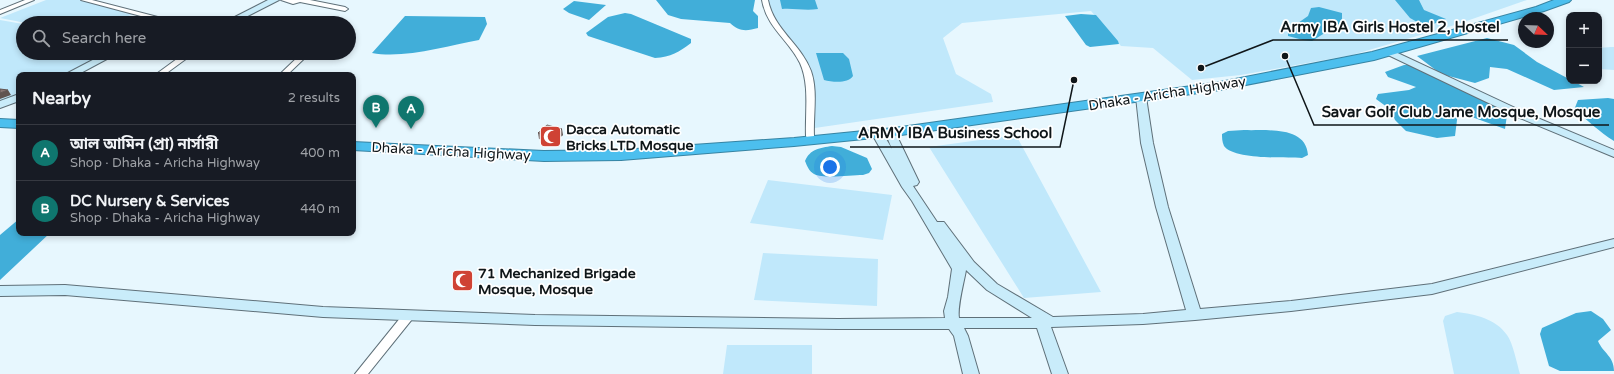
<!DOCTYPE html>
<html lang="en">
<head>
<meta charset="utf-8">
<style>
  :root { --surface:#171b24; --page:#20242c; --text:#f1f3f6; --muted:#9ea1a6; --line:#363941; --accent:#0f766e }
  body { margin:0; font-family:"Varela Round","Noto Sans Bengali",sans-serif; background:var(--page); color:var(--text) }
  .controls { position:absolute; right:12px; top:12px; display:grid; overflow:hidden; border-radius:8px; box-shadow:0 2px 6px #0003 }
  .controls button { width:36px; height:36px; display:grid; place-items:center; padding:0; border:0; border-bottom:1px solid var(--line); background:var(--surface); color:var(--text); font:20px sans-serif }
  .compass { position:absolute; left:1518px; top:12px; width:36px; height:36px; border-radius:50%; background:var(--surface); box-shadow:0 2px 6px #0003; rotate:113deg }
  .you { position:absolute; left:830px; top:167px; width:14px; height:14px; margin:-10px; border:3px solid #fff; border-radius:50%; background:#1a73e8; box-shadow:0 0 0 6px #1a73e833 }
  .badge { display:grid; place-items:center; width:26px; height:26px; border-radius:50%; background:var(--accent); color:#fff; font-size:13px; font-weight:700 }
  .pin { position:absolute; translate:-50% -33px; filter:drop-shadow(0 1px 2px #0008) }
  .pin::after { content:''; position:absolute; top:21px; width:14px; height:12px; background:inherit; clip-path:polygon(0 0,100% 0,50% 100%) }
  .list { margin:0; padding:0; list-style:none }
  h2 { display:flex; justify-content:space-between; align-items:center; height:52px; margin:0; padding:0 16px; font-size:17px }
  h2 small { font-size:13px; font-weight:400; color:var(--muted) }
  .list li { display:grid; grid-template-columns:26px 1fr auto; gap:12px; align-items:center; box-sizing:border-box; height:56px; padding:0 16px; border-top:1px solid var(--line) }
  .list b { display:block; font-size:15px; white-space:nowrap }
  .list p { margin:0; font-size:13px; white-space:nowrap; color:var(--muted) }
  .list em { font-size:13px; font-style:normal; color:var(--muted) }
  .icon { flex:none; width:22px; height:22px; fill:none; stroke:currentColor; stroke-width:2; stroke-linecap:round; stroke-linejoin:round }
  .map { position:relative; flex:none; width:1614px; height:374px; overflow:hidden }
  .search { position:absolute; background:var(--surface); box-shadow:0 2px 6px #0003; left:16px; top:16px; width:340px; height:44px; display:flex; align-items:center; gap:10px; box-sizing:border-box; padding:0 14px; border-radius:22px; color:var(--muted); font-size:15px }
  .panel { position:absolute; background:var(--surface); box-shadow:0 2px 6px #0003; left:16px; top:72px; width:340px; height:164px; border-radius:8px }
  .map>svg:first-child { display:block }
  .green { fill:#c0e8fb }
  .water { fill:#41aed9 }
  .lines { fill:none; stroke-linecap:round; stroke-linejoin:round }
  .street-casing { stroke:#5f7079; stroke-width:2 }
  .secondary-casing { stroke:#5f7079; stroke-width:2 }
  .highway-casing { stroke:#3784a3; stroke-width:2 }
  .street { fill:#fff; fill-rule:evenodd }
  .secondary { fill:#c9ecfa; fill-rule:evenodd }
  .highway { fill:#4cbfee; fill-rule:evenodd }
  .wall { fill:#766563 }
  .shaded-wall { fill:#605350 }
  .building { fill:#897673; stroke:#605350 }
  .labels { text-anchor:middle; stroke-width:3.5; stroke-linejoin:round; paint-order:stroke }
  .street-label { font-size:14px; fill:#0f1619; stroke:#fff }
  .poi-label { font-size:14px; font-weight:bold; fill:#0f1619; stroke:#fff; text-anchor:start }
  .leader { fill:none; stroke:#0f1619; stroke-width:1.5 }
  .callout-dot { fill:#0f1619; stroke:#fff; stroke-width:1.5 }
  .callout-label { font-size:15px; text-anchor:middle; font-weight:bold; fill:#0f1619; stroke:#fff; stroke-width:3.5; stroke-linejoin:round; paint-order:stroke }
</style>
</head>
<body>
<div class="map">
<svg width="1614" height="374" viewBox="0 0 1614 374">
  <rect width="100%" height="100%" fill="#e7f7fe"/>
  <path class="green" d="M46,0H84L136,13L110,23H26L0,18Z
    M765,0H1527L1458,24L1352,55L1241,75L1192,80L1153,48L1121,46L1091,11L962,23L943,38L956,74L991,94L993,102L808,129L807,71L767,11Z
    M0,20L23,24V53H109L68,75H19V96L0,105Z
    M1611,47H1614V70L1599,69V48Z
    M1016,135L1101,292L1024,298L929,147Z
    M768,180L892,195L883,240L750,223Z
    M763,253L878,259L877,306L754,300Z
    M1457,312C1475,314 1496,319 1507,335C1513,343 1517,364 1520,374H1454L1443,321L1445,316Z
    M727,345H812V374H723Z"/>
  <path class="water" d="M656,0H755L753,11L758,16V28C747,31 739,32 730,23L681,19L668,15Z
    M780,0H815L818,9C805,11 794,8 782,9Z
    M1395,0H1419L1424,10L1446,19L1426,27L1410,18Z
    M574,1L606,5L589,20L569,13L563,9Z
    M1319,7L1342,13V19L1339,24L1312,41L1303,40L1288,36V30L1308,16L1311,8Z
    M625,13L631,14L691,39V43C679,52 671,57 655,58L588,36L586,33L608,17Z
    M1081,14L1096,15L1118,41L1119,44L1090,47L1086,45L1065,16Z
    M405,16L485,17L487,24L479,40C447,46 404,59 372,53Z
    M1487,38L1514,45L1537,62L1569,79V81H1573L1584,87L1554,90L1507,69L1490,67L1489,78L1475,83L1441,74L1417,56Z
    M816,53H843L849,59L853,76C848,84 832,82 824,80Z
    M1404,65H1411L1495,106L1507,115L1505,129L1458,112L1455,136L1437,138L1406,131L1395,120L1391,110L1376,99L1378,94L1409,90L1416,87L1388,77L1385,72Z
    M1608,98L1614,99V141C1599,132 1588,120 1574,110L1578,100Z
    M1244,130C1265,131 1306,125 1308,155L1302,158C1285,157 1234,160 1224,146C1222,142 1222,137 1222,134L1228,131Z
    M832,146L841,147L867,158L872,169L869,173L863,175C851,175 824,179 814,174C809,171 807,166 805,161C810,149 820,148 832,146Z
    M19,219V233H50L0,280V235Z
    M1591,311L1603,319L1611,330L1598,341C1603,353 1614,356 1614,371H1560L1549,366L1540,334L1542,328L1576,313Z"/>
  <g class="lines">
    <defs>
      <path id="street" d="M25,0H34L0,14V10Z
        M81,0H92L177,22L178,23H167Z
        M281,0H310L345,7L348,9L345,11L300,2L293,4Z
        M762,0H768C774,30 801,44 811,71C818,91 813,115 814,136L813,138H807L806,136C805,112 810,85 800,63C788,39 767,28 762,0Z
        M185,53H194L164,75H155Z
        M302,53H310L287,75H279Z
        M409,311L413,312L414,315L413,318L368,374H355L405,312Z"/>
      <path id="secondary" d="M268,0H279L234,23H223Z
        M1389,49L1528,114L1614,150V157L1520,118L1386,54L1384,52Z
        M106,53H118L77,75H64Z
        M19,94V101L0,108V101Z
        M1141,94L1146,97L1153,143L1168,207L1200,309L1291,301L1432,284L1614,239V247L1432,294L1291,311L1195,320L1143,324L1051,327L1068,374H1052L1037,328H964L968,336L979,374H963L954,336L949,329H838L535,325L323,317L65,295L0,296V286L65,285L323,307L535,315L838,319L945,318L944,311L948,297L952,269L912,201L902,187L872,134L878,131L882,132L892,149L885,132L890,129L895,132L919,182L917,185L913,186L937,222H944L974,262L997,284L1053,317L1143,314L1186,310L1156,207L1141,143L1136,97ZM966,270L987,290L1032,318H959C957,307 964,282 966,270Z"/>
      <path id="highway" d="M1554,0H1571L1569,2L1544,11L1374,60L1220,90L894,136L794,146L621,160L544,161L353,150V142L544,151L621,150L794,138L894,128L1220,82L1372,52L1536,7Z
        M0,119L19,120V128L0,127Z"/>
    </defs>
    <use href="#street" class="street-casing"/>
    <use href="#secondary" class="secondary-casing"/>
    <use href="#highway" class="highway-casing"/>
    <use href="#street" class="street"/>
    <use href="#secondary" class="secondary"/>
    <use href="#highway" class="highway"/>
  </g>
  <path class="wall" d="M538,133L563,135L554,142L539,139Z"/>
  <path class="shaded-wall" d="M8,90L11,95L0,99V93Z
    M562,129L563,135L554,142L553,137Z"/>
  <path class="building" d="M0,89L8,90L0,93Z
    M547,125L562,129L553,137L538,133Z"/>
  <defs>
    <symbol id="mosque-square" viewBox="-11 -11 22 22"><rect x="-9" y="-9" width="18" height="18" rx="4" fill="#cf4234" stroke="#fff"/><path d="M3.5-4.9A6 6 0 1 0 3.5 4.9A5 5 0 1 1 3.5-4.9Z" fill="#fff"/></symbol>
  </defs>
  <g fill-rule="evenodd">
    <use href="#mosque-square" x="538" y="124" width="25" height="25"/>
    <use href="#mosque-square" x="450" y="268" width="25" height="25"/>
  </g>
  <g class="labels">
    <g class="street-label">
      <text transform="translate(1167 93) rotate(-9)" y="5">Dhaka - Aricha Highway</text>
      <text transform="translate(451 151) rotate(3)" y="5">Dhaka - Aricha Highway</text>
    </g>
    <g class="poi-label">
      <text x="566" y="134">Dacca Automatic<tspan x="566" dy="16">Bricks LTD Mosque</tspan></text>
      <text x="478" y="278">71 Mechanized Brigade<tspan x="478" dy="16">Mosque, Mosque</tspan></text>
    </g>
  </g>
  <path class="leader" d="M1201 68L1273 40H1508M1285 56L1314 125H1609M1074 80L1060 147H850"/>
  <g class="callout-dot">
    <circle cx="1201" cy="68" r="4"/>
    <circle cx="1285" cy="56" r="4"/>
    <circle cx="1074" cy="80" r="4"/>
  </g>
  <g class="callout-label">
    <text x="1390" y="32">Army IBA Girls Hostel 2, Hostel</text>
    <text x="1461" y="117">Savar Golf Club Jame Mosque, Mosque</text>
    <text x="955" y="138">ARMY IBA Business School</text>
  </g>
</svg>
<div class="controls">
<button>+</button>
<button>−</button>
</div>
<svg class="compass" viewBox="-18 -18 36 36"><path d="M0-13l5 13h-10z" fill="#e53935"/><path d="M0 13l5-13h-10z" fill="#9ea1a6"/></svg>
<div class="you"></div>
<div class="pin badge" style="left:411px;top:129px">A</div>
<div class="pin badge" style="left:376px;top:128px">B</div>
<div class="search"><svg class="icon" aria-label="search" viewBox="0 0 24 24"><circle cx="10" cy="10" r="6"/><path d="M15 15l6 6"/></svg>Search here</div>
<section class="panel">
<h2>Nearby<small>2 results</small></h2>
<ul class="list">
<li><span class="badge">A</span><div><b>আল আমিন (প্রা) নার্সারী</b><p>Shop · Dhaka - Aricha Highway</p></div><em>400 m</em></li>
<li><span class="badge">B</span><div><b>DC Nursery &amp; Services</b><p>Shop · Dhaka - Aricha Highway</p></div><em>440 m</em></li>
</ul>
</section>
</div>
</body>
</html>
